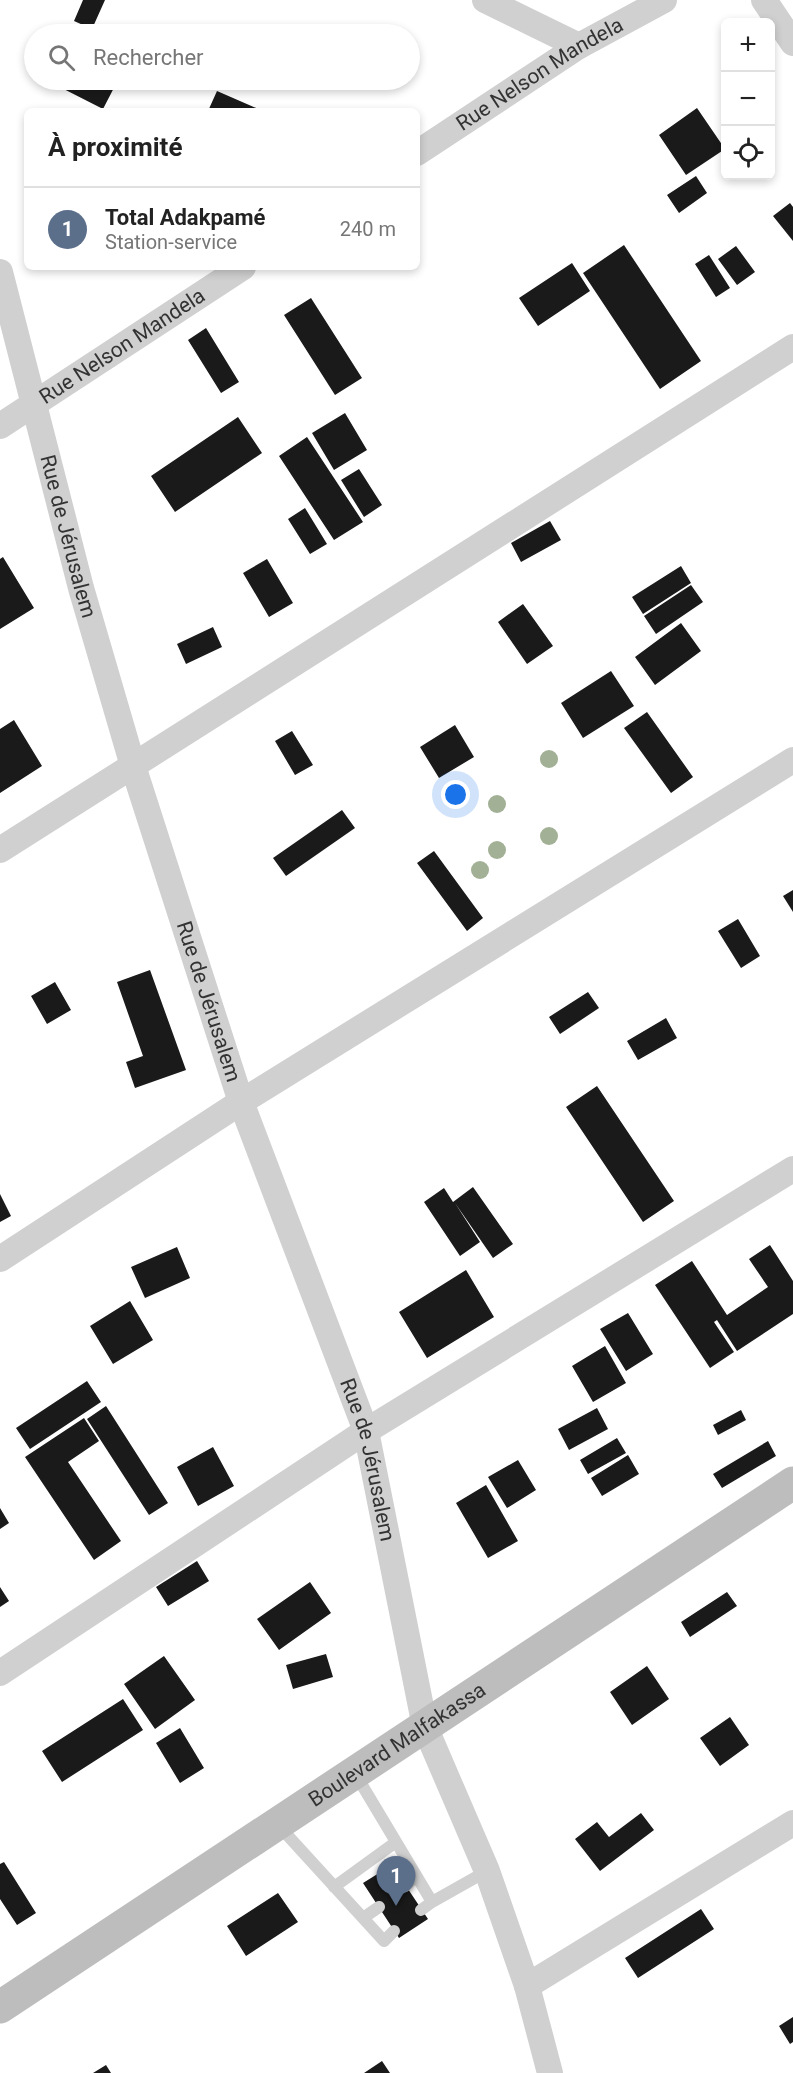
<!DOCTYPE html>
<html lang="fr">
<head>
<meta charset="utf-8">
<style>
  :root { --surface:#fff; --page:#f2f2f2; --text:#222; --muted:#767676; --line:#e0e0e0; --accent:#e63946 }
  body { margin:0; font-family:Roboto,sans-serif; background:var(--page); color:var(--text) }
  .controls { position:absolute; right:18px; top:18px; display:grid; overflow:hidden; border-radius:9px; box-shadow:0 3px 9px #0003 }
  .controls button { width:54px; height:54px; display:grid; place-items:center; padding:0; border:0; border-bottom:2px solid var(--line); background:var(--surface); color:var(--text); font:30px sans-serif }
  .you { position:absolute; left:456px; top:795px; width:21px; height:21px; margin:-15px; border:4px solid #fff; border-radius:50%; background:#1a73e8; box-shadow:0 0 0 9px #1a73e833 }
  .badge { display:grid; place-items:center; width:39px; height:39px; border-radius:50%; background:var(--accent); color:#fff; font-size:20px; font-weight:700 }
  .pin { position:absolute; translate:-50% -50px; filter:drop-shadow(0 2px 3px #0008) }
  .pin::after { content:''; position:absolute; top:32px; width:21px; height:18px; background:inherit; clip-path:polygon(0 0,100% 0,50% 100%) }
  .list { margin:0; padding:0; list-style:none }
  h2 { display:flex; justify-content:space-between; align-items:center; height:78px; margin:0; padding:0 24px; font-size:26px }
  h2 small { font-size:20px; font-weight:400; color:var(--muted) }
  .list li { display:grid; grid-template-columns:39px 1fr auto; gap:18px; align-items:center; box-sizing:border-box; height:84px; padding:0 24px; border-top:2px solid var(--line) }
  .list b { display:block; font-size:22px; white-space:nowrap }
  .list p { margin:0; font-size:20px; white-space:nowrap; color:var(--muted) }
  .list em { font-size:20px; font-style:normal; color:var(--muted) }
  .icon { flex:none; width:33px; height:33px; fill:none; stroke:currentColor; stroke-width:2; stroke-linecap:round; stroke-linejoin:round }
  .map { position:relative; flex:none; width:793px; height:2073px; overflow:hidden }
  .search { position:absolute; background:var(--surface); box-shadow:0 3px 9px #0003; left:24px; top:24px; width:396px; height:66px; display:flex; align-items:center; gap:15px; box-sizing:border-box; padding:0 21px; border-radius:33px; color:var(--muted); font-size:22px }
  .panel { position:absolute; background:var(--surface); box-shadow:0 3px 9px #0003; left:24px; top:108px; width:396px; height:162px; border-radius:9px }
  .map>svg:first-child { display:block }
  .building { fill:#1a1a1a }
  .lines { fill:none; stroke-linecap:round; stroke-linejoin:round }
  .lane { stroke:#d0d0d0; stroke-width:12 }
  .street { stroke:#d0d0d0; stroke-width:26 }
  .secondary { stroke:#bdbdbd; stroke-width:33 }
  .tree { fill:#a2b095 }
  .labels { text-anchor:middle; stroke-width:6; stroke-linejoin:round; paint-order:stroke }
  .street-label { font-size:21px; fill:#333; stroke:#fff }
</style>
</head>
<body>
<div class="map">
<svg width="793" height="2073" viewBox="0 0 793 2073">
  <rect width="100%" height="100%" fill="#fff"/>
  <path class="building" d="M83,0H105L92,29L74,21Z
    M60,28L73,34H57Z
    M46,80H118L103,109Z
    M217,91L263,111H208Z
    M697,108L725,149L686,175L659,135Z
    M696,176L707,193L679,213L667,195Z
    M790,203L793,207V241L773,216Z
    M624,245L701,361L660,389L583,273Z
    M736,246L755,272L737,285L718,259Z
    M709,255L730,288L716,297L695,264Z
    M572,263L590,291L538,326L519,298Z
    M311,298L362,378L335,395L284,315Z
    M206,328L239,382L221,393L188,340Z
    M345,413L367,450L334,470L312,433Z
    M238,417L262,453L175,512L151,476Z
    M307,437L363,522L334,540L279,456Z
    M359,469L382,505L364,517L341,480Z
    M305,508L327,544L310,554L288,519Z
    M550,521L561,540L521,562L511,543Z
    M3,557L34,608L0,629V559Z
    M267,559L293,603L269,617L243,573Z
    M681,566L691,583L643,614L632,597Z
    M691,585L703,602L656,634L644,616Z
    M523,604L553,646L527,664L498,622Z
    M681,623L701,651L655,685L635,657Z
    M213,627L222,647L186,664L177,644Z
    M611,671L634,706L583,738L561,703Z
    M647,712L693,777L671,793L624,728Z
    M14,720L42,766L0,793V729Z
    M455,725L474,757L439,778L420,747Z
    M292,731L313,765L295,775L275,741Z
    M342,810L355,828L286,876L273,858Z
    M434,851L483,918L467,931L417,863Z
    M793,890V912L783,896Z
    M738,919L760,956L741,968L718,931Z
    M150,970L186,1070L135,1088L126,1062L143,1056L117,982Z
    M55,982L71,1010L47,1024L31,996Z
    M588,992L599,1008L560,1034L549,1017Z
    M666,1018L677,1038L638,1060L627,1041Z
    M597,1086L674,1201L643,1222L566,1107Z
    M473,1187L513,1244L493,1258L455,1203L480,1242L460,1256L424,1202L444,1188L453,1202Z
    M0,1194L11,1216L0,1222Z
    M770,1245L793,1281V1314L737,1351L717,1320L714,1322L734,1352L710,1368L655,1285L692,1261L727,1315L768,1287L749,1259Z
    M177,1247L190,1278L145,1298L131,1267Z
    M466,1270L494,1317L427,1358L399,1312Z
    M130,1301L153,1340L113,1364L90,1326Z
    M628,1313L653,1354L626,1371L600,1329Z
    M605,1346L626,1383L593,1402L572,1366Z
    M87,1381L101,1402L30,1449L16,1428Z
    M106,1406L168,1503L149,1515L87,1419Z
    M597,1408L608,1429L569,1450L558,1429Z
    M741,1410L746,1420L718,1435L713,1425Z
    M84,1418L99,1441L68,1462L121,1541L94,1560L25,1457Z
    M617,1438L626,1453L588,1474L580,1460Z
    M768,1441L776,1456L722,1488L713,1474Z
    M213,1447L234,1486L198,1506L177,1467Z
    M628,1455L639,1474L602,1496L591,1478Z
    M518,1460L536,1490L507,1508L488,1477Z
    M486,1485L518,1541L488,1558L456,1503Z
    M0,1508L9,1523L0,1529Z
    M197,1561L209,1581L168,1606L156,1587Z
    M310,1582L331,1613L279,1650L257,1619Z
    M0,1587L9,1601L0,1607Z
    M727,1592L737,1606L690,1637L681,1622Z
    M326,1654L333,1677L293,1689L286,1665Z
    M164,1656L195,1700L155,1729L124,1684Z
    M647,1666L669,1699L632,1725L610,1692Z
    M123,1699L143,1730L62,1782L42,1751Z
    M730,1717L749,1745L720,1766L700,1738Z
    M180,1728L204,1768L180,1783L156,1743Z
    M641,1813L654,1830L600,1871L575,1839L597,1822L609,1837Z
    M4,1862L36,1913L17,1925L0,1899V1864Z
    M392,1865L428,1919L399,1938L363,1883Z
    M278,1893L298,1922L246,1956L227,1926Z
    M701,1909L714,1929L638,1978L625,1958Z
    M793,2017V2042L790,2044L779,2026Z
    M382,2061L390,2073H364Z
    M106,2065L111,2073H93Z"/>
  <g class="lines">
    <path class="lane" d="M356,1775L432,1902L487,1871
      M279,1826L384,1941L394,1931
      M405,1886L416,1876
      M334,1887L396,1842
      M421,1910L432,1902
      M363,1918L379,1907"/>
    <g class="street">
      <path d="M485,0L579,46"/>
      <path d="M764,0L793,43"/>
      <path id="s1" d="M417,153L579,46L664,0"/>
      <path id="s2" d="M0,272L81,588L133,766L241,1102L366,1431L425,1727L487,1871L527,1986L550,2073"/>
      <path id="s3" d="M0,426L243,267"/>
      <path d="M0,850L793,347"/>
      <path d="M0,1259L241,1102L793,760"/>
      <path d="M0,1673L366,1431L793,1169"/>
      <path d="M527,1986L793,1823"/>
    </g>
    <path class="secondary" id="s4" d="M0,2007L793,1483"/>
  </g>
  <g class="tree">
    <circle cx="549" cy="759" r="9"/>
    <circle cx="497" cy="804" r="9"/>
    <circle cx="549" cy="836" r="9"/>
    <circle cx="497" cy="850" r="9"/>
    <circle cx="480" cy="870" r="9"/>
  </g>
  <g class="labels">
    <g class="street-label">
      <text dy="7" stroke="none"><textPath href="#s1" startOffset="146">Rue Nelson Mandela</textPath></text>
      <text dy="7" stroke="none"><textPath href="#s3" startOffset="146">Rue Nelson Mandela</textPath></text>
      <text dy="7" stroke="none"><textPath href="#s2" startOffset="273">Rue de Jérusalem</textPath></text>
      <text dy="7" stroke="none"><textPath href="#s2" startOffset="759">Rue de Jérusalem</textPath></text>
      <text dy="7" stroke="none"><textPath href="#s2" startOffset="1245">Rue de Jérusalem</textPath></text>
      <text dy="7" stroke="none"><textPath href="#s4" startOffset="476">Boulevard Malfakassa</textPath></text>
    </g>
  </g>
</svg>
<div class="controls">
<button>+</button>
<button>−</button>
<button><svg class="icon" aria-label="locate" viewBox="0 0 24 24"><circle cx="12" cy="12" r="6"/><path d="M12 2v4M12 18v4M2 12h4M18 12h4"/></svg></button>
</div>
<div class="you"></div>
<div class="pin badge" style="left:396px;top:1906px;background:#5c6f8a">1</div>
<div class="search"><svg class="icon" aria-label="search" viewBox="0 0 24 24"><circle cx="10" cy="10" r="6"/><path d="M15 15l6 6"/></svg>Rechercher</div>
<section class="panel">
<h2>À proximité<small></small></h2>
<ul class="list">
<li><span class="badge" style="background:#5c6f8a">1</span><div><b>Total Adakpamé</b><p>Station-service</p></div><em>240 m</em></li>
</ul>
</section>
</div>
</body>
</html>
